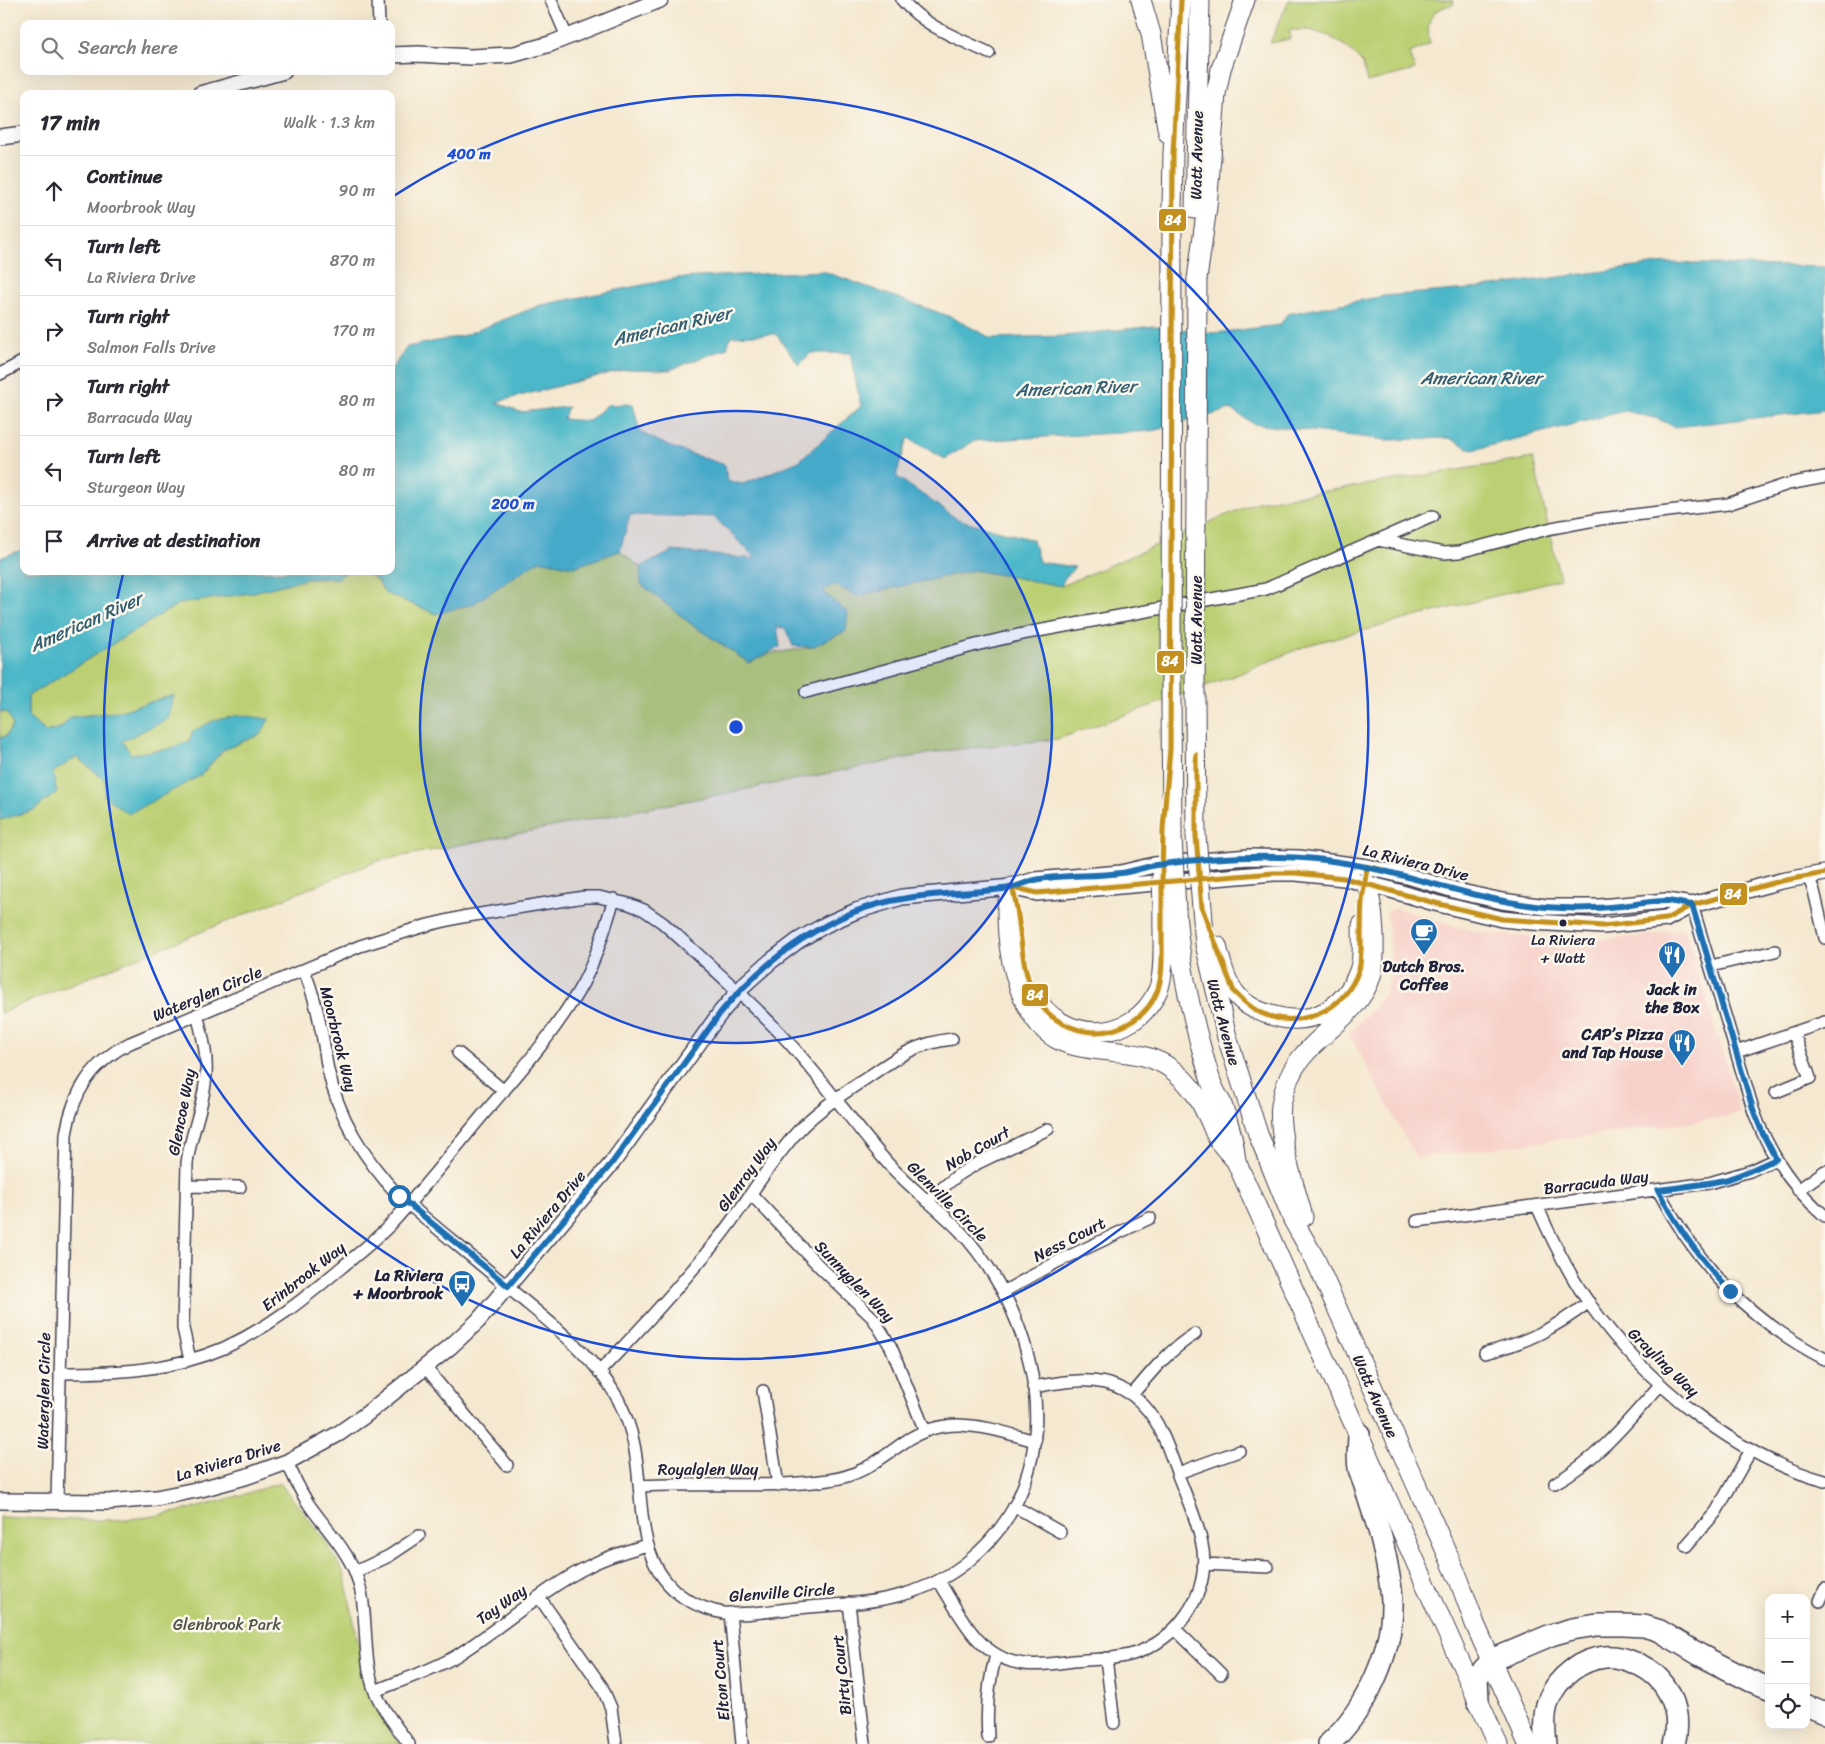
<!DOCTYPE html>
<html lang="en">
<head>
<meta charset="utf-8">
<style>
  :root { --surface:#fff; --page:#f7f7f7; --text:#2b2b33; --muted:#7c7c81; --line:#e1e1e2 }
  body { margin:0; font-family:Sriracha,sans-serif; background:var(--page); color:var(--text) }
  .controls { position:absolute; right:15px; bottom:15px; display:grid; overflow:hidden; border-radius:10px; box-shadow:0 5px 20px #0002 }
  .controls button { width:45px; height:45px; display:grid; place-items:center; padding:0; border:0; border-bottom:1px solid var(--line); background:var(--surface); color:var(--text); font:25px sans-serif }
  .stop { position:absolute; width:15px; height:15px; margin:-11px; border:4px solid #1f6fb2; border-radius:50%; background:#fff }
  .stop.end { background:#1f6fb2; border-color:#fff; box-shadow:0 1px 5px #0008 }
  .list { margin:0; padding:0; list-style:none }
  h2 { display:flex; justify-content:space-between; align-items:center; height:65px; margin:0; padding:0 20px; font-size:21px }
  h2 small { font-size:16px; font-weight:400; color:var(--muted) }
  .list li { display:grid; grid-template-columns:32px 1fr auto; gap:15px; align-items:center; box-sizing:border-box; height:70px; padding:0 20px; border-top:1px solid var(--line) }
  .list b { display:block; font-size:19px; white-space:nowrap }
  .list p { margin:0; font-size:16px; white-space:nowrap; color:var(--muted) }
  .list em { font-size:16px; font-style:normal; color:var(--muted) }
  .icon { flex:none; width:28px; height:28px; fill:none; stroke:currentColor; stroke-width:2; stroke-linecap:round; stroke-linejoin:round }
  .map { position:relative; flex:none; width:1825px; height:1744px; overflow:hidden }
  .search { position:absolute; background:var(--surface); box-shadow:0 5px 20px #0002; left:20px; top:20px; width:375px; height:55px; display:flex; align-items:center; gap:12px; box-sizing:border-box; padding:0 18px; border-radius:10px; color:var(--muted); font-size:19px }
  .panel { position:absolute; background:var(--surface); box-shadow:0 5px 20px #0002; left:20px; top:90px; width:375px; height:485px; border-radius:10px }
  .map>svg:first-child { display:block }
  .built { fill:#f7d0c9 }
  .green { fill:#bcd073; stroke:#6f7957 }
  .water { fill:#4bb7c8; stroke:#366c82; fill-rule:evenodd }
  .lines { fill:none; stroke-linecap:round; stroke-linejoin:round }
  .minor-casing { stroke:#424051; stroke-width:14 }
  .tertiary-casing { stroke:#424051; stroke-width:18 }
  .primary-casing { stroke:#424051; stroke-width:21 }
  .motorway-casing { stroke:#424051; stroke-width:24 }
  .minor { stroke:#fff; stroke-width:11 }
  .tertiary { stroke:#fff; stroke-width:15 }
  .primary { stroke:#fff; stroke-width:19 }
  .motorway { stroke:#fff; stroke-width:21 }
  .primary-bridge-casing { stroke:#424051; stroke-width:21; stroke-linecap:butt }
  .primary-bridge { stroke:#fff; stroke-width:19 }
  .bus-1-casing { stroke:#fbf7ec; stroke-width:9 }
  .bus-1 { stroke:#c3911f; stroke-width:5 }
  .route { stroke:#1f6fb2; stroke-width:6 }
  .ring { fill:none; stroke:#1d4ed8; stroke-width:2.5 }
  .bus-dot { fill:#22223b; stroke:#fbf7ec; stroke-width:2 }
  .labels { text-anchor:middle; stroke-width:5; stroke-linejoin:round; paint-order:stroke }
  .bus-label { font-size:15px; fill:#22223b; stroke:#fbf7ec }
  .street-label { font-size:16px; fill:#22223b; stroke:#fbf7ec }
  .poi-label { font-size:16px; font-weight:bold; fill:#22223b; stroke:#fbf7ec }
  .park-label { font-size:16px; fill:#50564c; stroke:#fbf7ec }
  .water-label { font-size:18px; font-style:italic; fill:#325e73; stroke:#fbf7ec }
  .centre { fill:#1d4ed8; stroke:#fbf7ec; stroke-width:2.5 }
  .ring-label { font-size:15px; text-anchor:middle; font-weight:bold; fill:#1d4ed8; stroke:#fbf7ec; stroke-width:5; stroke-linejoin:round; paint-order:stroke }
  .line-badge { stroke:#fbf7ec; stroke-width:2 }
  .badge-label { font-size:14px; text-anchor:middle; font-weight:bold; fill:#fff }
</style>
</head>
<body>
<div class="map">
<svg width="1825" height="1744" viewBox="0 0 1825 1744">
  <rect width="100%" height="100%" fill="#fbf7ec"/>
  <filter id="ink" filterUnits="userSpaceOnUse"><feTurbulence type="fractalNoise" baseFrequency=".02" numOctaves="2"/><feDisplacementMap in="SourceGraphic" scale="10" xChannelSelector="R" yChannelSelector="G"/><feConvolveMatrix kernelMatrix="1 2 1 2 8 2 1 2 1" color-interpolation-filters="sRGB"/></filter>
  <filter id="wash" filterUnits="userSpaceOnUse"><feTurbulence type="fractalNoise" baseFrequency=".0096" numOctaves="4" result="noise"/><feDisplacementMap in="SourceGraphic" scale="20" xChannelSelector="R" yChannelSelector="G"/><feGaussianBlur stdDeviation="1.12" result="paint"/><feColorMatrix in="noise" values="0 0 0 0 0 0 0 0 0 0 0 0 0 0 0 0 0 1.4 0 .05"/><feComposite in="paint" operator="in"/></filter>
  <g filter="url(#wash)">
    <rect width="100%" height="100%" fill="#f5e8d0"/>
    <path class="built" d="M1395,908L1449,925L1482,933L1572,941L1636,937L1681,929L1688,934L1740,1114L1695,1122L1416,1158L1349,1033L1374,1007L1384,995L1389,980L1391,955L1387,912Z"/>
    <path class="green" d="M1289,0H1453L1454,4C1449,6 1443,7 1438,10C1427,17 1427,32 1430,44L1410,53L1415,70L1367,82L1363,64L1348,48L1329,36L1310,30H1290V39L1270,43Z
      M1533,458L1560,579L1308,645L1239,674L1058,739L943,751L377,861L0,1013V820L34,810L57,792L52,773L77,757L106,781L200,776L223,750L261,734L193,731L190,741L168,749L131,755L121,741L168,719L174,695L117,712L71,717L61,728L46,732L28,717V696L178,604L250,593L306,579L338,578L348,571H365L378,581L385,593L473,604L539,560L574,567L620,551L640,567L641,584L691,624L749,663L768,654L812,647L847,613L823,591L833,584L857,596L974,570L1061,586L1257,502Z
      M0,712H7L13,725L6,736L0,738Z
      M280,1483L325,1540L344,1573L370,1699L400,1744H0V1517C53,1519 109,1524 161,1515C202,1508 241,1495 280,1483Z"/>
    <path class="water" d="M1666,263L1825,267V410L1675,427L1658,419L1625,411L1473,450L1449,438L1387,440L1254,424L1230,409L1215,414L1152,431L974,441L945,459L908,438L896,476L957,519L1033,540L1039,562L1075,567L1064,579L1061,586L974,570L857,596L833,584L823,592L848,613L846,631L812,647L793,646L785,628L777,627L780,647L749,663L691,624L641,584L640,567L673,551L756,559L714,517L630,515L620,551L574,567L539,560L473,604L436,614L385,593L378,581L365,571H391V370L407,347L462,336L541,305L678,278L823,271L951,317L991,338L1065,336L1153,326L1215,333L1280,325L1287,314L1384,296L1469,289ZM776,334L799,365L811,353H850L861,406L799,461L743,484L727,481L725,465L671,447L640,432L633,404L607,405L589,421L563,419L568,407L520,412L496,402L626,369L669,370L727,348L731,336Z
      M24,549V571H348L338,578L306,579L250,593L178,604L28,696V717L46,732L61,728L71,717L117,712L174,695L168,719L122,741L131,754L168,749L189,741L193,731L215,720L240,715L269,719L261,734L223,750L200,776L128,814L104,796L106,781L77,757L52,773L57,792L34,810L0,820V738L6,736L13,725L7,712H0V558Z"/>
  </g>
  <g filter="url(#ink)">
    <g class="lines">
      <defs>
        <path id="minor" d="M378,0L379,24
          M551,0L567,37
          M902,0C925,27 958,38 989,53
          M0,374L24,361
          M1378,540L1444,553L1459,552L1552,528L1600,519L1728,504L1788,484L1825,477
          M806,692L976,645L1027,633L1266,589L1433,516
          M1808,876L1814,891L1825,938
          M1692,905L1754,1112C1769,1153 1792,1188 1825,1216
          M1711,966L1775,951
          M1736,1052L1825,1022
          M458,1053L504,1091
          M1776,1092L1810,1078L1794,1034
          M187,1186L240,1187
          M1658,1190C1697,1265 1749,1320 1825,1359
          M1798,1190L1825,1171
          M751,1194L818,1265L873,1318L891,1347L925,1431
          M927,1201L958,1175L978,1163L1048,1129
          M1537,1206C1552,1240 1568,1273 1589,1303C1643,1380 1733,1456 1825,1481
          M1417,1221L1709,1183L1750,1171L1776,1159
          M1003,1292L1057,1262L1150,1218
          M1485,1353C1526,1343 1555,1328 1589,1302
          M190,1360L183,1328L187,1163C190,1136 202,1111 205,1084C209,1060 203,1037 197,1014
          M425,1367L507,1465
          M599,1372C641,1329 680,1286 718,1239C746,1204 768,1164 799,1130C820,1108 846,1092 871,1075C898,1056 918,1043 952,1039
          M60,1373C116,1373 171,1371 224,1348C270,1327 304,1299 342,1267C359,1253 377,1239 392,1223C423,1189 452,1152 482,1116C518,1074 556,1032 583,983C597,956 605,928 614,899
          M763,1391L778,1485
          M1132,1395C1151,1372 1170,1349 1195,1334
          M287,1462C294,1477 300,1492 310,1506C325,1527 345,1548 355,1572C370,1608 361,1649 373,1686C380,1707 396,1726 409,1744
          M1178,1473L1239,1451
          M1555,1483C1598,1459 1628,1421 1660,1385
          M639,1486C703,1482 766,1489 829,1480C860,1476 879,1460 903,1443C948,1412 988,1428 1035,1441
          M57,1502L66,1134C73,1092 92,1062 130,1043L360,946L428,925L462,917L584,897H599L629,904L644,910L663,923C703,959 744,995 781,1034C818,1073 849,1118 884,1159C907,1186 936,1206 960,1231C1024,1300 1060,1413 1017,1501C994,1547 951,1582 901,1595C868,1604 831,1605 797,1608C773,1610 748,1616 724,1613C711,1611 698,1606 686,1599C633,1565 645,1499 634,1445C631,1429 625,1413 618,1399C596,1359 558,1329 523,1300C482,1265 440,1231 399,1196C365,1160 339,1119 328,1070C325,1055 324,1040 320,1025C317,1006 311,988 304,970
          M1014,1506L1060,1532
          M1686,1546L1716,1512L1751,1450
          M1203,1564L1268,1567
          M355,1572L389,1556L419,1536
          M939,1581C960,1615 979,1659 1024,1664C1040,1666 1057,1663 1073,1661C1092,1659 1114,1660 1133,1654C1176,1640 1209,1597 1203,1550C1199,1524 1187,1499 1178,1475C1166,1442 1156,1406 1122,1389C1094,1375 1063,1382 1033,1387
          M539,1597L602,1687L611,1708L616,1744
          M1820,1601L1825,1589
          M849,1603L865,1744
          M730,1613L742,1744
          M1175,1629L1221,1674
          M1106,1658L1114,1723
          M375,1691C402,1680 431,1671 456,1656C501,1628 541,1590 589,1566C607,1556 627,1551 647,1545
          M988,1737C986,1708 988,1683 996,1655"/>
        <path id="tertiary" d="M391,55L418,54L471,57L511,55L550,44L660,0
          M200,94L284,71
          M0,137L24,134
          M1014,888L1037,893L1274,873H1296L1344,878L1388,889L1435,903L1502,919L1532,922L1603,926L1666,919L1692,905L1781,881L1825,873
          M0,1501L108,1502L156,1498L201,1489L245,1477L287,1462L338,1434L364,1416L450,1347L478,1321L612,1163L721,1012L747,982L771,961L799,940L827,924L856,911L902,897L1012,887L1035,880L1121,873L1154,865L1249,857L1299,858L1367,867L1411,877L1461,892L1502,901L1546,907H1600L1666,901L1692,905"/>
        <path id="primary" d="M1141,0L1151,34L1168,133
          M1172,209L1173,154L1181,0
          M1195,209L1200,0
          M1197,279L1207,207L1216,94L1221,69L1245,0
          M1171,695L1172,837
          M1195,696L1196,836
          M1012,887C1010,896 1006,905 1007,913C1007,957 1021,1029 1068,1044C1101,1055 1144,1046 1174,1071C1188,1082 1199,1097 1206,1113C1211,1122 1214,1132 1219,1141C1224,1148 1231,1155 1236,1161
          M1202,908L1205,944L1227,1037L1258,1134L1293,1220L1315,1259L1407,1464L1459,1580L1475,1624L1528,1744
          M1176,910C1179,964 1194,1026 1210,1078C1212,1087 1217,1094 1221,1102C1229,1122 1234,1140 1236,1161L1455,1650L1498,1744
          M1217,946C1221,962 1225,980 1235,993C1244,1005 1259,1012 1274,1016C1312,1027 1345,1008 1359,971C1364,958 1362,939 1362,925
          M1033,993C1060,1045 1134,1045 1158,990C1166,972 1162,930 1163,910
          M1303,1217C1295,1187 1277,1135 1281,1105C1284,1089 1291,1070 1302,1057C1325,1029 1362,1010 1372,973C1375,961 1374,948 1374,935C1373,917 1372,901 1366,883"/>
        <path id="motorway" d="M1478,1701L1477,1677L1492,1660L1551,1635L1572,1629L1597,1625H1624L1644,1626L1660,1631L1700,1655L1751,1681L1769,1688
          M1806,1705L1825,1713
          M1329,1744C1366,1709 1393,1653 1392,1601C1391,1581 1386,1560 1382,1541C1377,1522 1370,1504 1365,1486C1363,1480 1360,1474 1359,1468C1357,1457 1359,1445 1359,1434
          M1546,1744C1544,1729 1543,1713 1549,1699C1558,1677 1581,1659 1605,1657C1615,1656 1626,1659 1635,1663C1668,1676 1683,1710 1674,1744"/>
      </defs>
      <use href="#minor" class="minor-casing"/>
      <use href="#tertiary" class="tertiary-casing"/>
      <use href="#primary" class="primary-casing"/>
      <use href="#motorway" class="motorway-casing"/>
      <use href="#minor" class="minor"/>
      <use href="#tertiary" class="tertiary"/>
      <use href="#primary" class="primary"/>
      <use href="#motorway" class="motorway"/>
      <defs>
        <path id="primary-bridge" d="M1171,695L1172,209
          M1195,696L1197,279
          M1196,836L1202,908
          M1172,837L1176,910
          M1162,876L1163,910"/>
      </defs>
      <use href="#primary-bridge" class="primary-bridge-casing"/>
      <use href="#primary-bridge" class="primary-bridge"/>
      <defs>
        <path id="bus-1" d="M1196,755V836L1202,908L1234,992C1242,1000 1251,1008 1261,1013C1300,1031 1346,1010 1359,969C1361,964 1360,956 1361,950C1361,934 1361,917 1362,901C1363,889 1366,879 1367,867L1381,870
          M1162,882C1162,901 1162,921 1162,940C1162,956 1163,973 1158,989C1149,1016 1121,1033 1093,1032C1072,1031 1049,1019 1038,1001C1017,967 1024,924 1012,887L1037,893Z
          M1162,882L1163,828L1170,749L1173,154L1181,0
          M1162,882L1274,873H1296L1344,878L1435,903L1502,919L1603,926L1666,919L1692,905L1781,881L1825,873"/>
      </defs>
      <use href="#bus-1" class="bus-1-casing"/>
      <use href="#bus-1" class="bus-1"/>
    </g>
  </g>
  <g class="lines" filter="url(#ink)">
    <path class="route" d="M399,1196L508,1286L612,1163L721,1012C758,968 800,934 854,912C906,891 956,896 1010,888C1019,886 1026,882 1035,880C1063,874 1093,877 1121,873C1133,872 1144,867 1156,865C1211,857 1269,854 1325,860C1400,869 1469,900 1545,907C1570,909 1596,909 1621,906C1636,905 1652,900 1667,901C1675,902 1684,904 1692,905L1754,1112L1763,1134L1776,1159C1760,1166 1745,1174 1728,1179C1705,1185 1681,1187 1658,1190C1677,1228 1701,1260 1730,1291"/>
  </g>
  <circle cx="736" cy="727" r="316" fill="#1d4ed8" fill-opacity=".12"/>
  <g class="ring">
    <circle cx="736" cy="727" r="316"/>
    <path d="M392 197A632 632 0 1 1 123 574"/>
  </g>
  <defs>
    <symbol id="cafe-pin" viewBox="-11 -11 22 30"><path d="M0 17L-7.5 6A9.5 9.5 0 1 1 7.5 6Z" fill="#1f6fb2" stroke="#fbf7ec"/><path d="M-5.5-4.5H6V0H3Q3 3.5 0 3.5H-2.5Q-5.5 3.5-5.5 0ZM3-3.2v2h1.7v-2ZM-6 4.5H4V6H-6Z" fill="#fff"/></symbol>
    <symbol id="restaurant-pin" viewBox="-11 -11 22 30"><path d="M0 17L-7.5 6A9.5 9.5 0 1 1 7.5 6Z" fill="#1f6fb2" stroke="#fbf7ec"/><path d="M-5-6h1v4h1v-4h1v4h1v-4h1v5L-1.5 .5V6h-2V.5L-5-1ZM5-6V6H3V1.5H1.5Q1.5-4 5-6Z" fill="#fff"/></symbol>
    <symbol id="bus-pin" viewBox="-11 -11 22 30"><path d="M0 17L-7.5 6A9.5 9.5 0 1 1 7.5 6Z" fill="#1f6fb2" stroke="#fbf7ec"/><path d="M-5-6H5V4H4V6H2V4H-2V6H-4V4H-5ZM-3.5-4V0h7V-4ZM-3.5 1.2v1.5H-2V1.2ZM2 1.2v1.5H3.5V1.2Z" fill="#fff"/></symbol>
  </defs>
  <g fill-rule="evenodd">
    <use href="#cafe-pin" x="1408" y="916" width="32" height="43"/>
    <use href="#restaurant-pin" x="1656" y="939" width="32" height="43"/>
    <use href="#restaurant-pin" x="1666" y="1027" width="32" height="43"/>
    <use href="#bus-pin" x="446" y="1268" width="32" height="43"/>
  </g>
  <circle class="bus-dot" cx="1563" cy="923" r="4.5"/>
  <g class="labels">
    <g class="bus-label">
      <text x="1563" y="945">La Riviera<tspan x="1563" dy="18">+ Watt</tspan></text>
    </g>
    <g class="street-label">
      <text transform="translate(1196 155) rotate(-89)" y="6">Watt Avenue</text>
      <text transform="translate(1196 620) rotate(-90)" y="6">Watt Avenue</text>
      <text transform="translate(1416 862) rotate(14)" y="6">La Riviera Drive</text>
      <text transform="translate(207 993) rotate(-23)" y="6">Waterglen Circle</text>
      <text transform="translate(1224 1022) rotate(75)" y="6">Watt Avenue</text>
      <text transform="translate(339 1039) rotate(76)" y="6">Moorbrook Way</text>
      <text transform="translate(181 1112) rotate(-79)" y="6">Glencoe Way</text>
      <text transform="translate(977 1148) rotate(-30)" y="6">Nob Court</text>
      <text transform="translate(746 1174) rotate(-54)" y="6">Glenroy Way</text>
      <text transform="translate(1596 1182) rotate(-7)" y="6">Barracuda Way</text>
      <text transform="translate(948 1201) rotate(45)" y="6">Glenville Circle</text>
      <text transform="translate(547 1214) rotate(-50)" y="6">La Riviera Drive</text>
      <text transform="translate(1069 1239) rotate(-27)" y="6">Ness Court</text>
      <text transform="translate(303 1276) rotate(-38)" y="6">Erinbrook Way</text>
      <text transform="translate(855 1281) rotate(46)" y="6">Sunnyglen Way</text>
      <text transform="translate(1664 1362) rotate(44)" y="6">Grayling Way</text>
      <text transform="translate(43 1391) rotate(-89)" y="6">Waterglen Circle</text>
      <text transform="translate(1376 1396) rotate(66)" y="6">Watt Avenue</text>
      <text transform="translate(228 1460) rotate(-17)" y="6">La Riviera Drive</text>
      <text x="708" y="1475">Royalglen Way</text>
      <text transform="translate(782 1592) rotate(-4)" y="6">Glenville Circle</text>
      <text transform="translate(501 1604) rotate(-35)" y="6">Tay Way</text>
      <text transform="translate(841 1675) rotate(-96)" y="6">Birty Court</text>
      <text transform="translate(720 1680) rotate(-95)" y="6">Elton Court</text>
    </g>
    <g class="poi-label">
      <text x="1424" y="972">Dutch Bros.<tspan x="1424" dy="18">Coffee</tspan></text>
      <text x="1672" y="995">Jack in<tspan x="1672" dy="18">the Box</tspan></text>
      <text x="1663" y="1040" text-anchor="end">CAP’s Pizza<tspan x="1663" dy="18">and Tap House</tspan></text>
      <text x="443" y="1281" text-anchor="end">La Riviera<tspan x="443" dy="18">+ Moorbrook</tspan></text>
    </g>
    <g class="park-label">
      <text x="227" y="1630">Glenbrook Park</text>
    </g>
    <g class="water-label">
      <text transform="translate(672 326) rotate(-13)" y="6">American River</text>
      <text x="1481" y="384">American River</text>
      <text transform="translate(1076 388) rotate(-2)" y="6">American River</text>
      <text transform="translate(86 622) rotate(-24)" y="6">American River</text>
    </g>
  </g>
  <circle cx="736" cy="727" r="8" class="centre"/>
  <g class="ring-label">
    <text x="469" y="159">400 m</text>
    <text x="513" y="509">200 m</text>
  </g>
  <g class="line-badge">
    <rect x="1158" y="208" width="29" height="24" rx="5" fill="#c3911f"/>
    <rect x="1156" y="650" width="29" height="24" rx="5" fill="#c3911f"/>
    <rect x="1719" y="882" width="29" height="24" rx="5" fill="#c3911f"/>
    <rect x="1021" y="983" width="28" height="24" rx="5" fill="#c3911f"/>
  </g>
  <g class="badge-label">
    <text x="1173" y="225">84</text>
    <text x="1170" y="666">84</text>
    <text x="1733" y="899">84</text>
    <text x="1035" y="1000">84</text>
  </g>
</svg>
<div class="controls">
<button>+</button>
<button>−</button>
<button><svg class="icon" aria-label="locate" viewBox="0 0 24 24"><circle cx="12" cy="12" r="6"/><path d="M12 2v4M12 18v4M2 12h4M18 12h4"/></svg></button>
</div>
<div class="stop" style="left:399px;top:1196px"></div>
<div class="stop end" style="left:1730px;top:1291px"></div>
<div class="search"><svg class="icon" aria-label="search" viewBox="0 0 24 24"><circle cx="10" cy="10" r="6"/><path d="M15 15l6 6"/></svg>Search here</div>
<section class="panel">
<h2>17 min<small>Walk · 1.3 km</small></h2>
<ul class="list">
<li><svg class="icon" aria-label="ahead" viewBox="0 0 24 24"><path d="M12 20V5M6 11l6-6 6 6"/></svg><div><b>Continue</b><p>Moorbrook Way</p></div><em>90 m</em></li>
<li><svg class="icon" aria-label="left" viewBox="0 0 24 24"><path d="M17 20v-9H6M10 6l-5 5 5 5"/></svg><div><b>Turn left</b><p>La Riviera Drive</p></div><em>870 m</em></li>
<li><svg class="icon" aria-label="right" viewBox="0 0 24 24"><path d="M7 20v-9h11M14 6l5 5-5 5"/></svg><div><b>Turn right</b><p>Salmon Falls Drive</p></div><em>170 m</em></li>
<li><svg class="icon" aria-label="right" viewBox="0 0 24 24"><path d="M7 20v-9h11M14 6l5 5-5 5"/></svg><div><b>Turn right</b><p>Barracuda Way</p></div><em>80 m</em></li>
<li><svg class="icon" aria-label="left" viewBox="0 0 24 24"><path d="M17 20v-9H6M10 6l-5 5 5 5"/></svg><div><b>Turn left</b><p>Sturgeon Way</p></div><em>80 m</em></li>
<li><svg class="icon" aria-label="arrive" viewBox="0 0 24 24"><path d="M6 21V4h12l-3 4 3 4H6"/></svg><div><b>Arrive at destination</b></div></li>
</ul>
</section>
</div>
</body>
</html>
